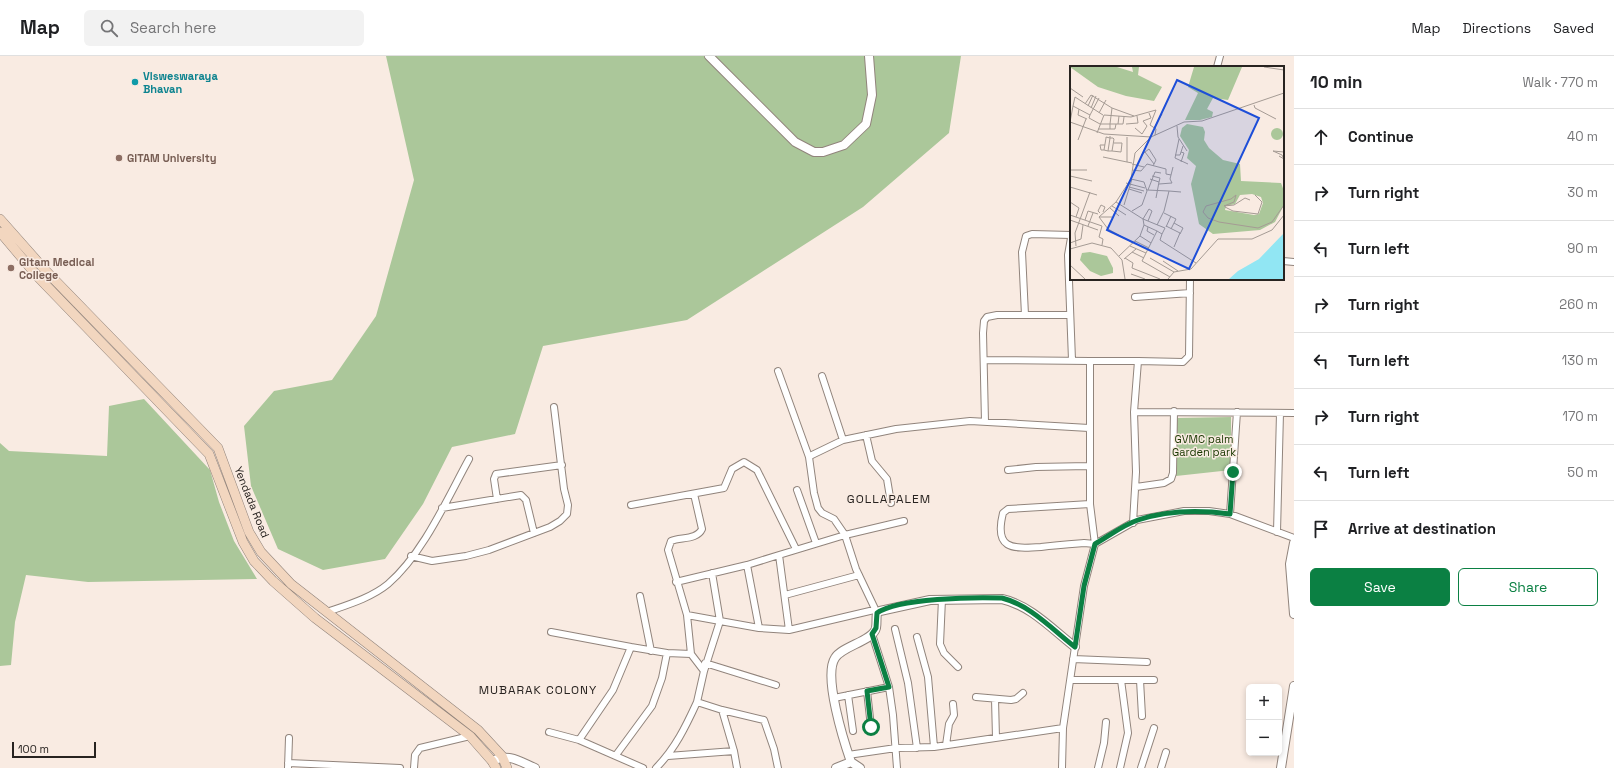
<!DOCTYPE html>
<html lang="en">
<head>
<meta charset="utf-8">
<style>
  :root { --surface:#fff; --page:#f2f2f2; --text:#202124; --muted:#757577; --line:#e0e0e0; --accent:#0b8043 }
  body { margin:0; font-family:"Space Grotesk",sans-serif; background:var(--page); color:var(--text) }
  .controls { position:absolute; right:12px; bottom:12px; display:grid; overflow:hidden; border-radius:6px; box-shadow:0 2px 6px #0003 }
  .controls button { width:36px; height:36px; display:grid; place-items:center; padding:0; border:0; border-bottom:1px solid var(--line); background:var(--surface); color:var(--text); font:20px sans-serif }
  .scale { position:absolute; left:12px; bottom:10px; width:84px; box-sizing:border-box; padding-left:4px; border:2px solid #282320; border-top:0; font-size:11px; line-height:14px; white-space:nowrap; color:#282320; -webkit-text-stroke:3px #f9ebe2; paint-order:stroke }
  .stop { position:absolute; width:12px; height:12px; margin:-9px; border:3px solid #0b8043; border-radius:50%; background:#fff }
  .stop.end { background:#0b8043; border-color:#fff; box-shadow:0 1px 4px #0008 }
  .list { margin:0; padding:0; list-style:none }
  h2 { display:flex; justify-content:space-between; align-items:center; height:52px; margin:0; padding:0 16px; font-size:17px }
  h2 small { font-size:13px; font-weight:400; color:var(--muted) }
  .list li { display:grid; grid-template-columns:26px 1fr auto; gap:12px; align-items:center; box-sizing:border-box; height:56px; padding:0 16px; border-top:1px solid var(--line) }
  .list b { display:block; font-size:15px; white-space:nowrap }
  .list em { font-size:13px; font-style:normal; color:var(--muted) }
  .actions { display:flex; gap:8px; padding:12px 16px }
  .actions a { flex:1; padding:9px 0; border:1px solid var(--accent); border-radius:6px; text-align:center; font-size:14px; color:var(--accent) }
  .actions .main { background:var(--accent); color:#fff }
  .icon { flex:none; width:22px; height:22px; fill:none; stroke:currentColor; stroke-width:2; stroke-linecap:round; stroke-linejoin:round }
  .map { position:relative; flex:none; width:1294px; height:712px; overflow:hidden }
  header { display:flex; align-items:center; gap:24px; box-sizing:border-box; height:56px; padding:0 20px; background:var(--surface); border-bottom:1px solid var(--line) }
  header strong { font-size:19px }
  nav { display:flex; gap:22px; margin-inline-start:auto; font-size:14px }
  .search { width:280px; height:36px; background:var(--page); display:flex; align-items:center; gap:10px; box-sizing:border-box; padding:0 14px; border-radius:6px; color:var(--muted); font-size:15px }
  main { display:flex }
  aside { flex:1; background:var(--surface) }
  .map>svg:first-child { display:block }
  .green { fill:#abc79a }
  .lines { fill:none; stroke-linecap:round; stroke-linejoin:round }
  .minor-casing { stroke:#91847c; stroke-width:8 }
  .tertiary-casing { stroke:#91847c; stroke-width:10 }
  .secondary-casing { stroke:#91847c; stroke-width:10 }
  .minor { stroke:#fff; stroke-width:6 }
  .tertiary { stroke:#fff; stroke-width:8 }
  .secondary { stroke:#f2d6bf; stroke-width:9 }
  .route { stroke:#0b8043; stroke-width:5 }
  .culture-dot { fill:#0f9aa8; stroke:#f9ebe2; stroke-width:1.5 }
  .education-dot { fill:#8d6e63; stroke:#f9ebe2; stroke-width:1.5 }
  .labels { text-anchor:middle; stroke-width:3; stroke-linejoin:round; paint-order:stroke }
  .culture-label { font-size:11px; font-weight:bold; fill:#0d838f; stroke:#f9ebe2; text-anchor:start }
  .education-label { font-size:11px; font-weight:bold; fill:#785e54; stroke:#f9ebe2; text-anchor:start }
  .park-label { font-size:11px; fill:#193800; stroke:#f9ebe2 }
  .street-label { font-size:11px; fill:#282320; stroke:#f9ebe2 }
  .neighbourhood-label { font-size:12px; letter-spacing:1px; fill:#282320; stroke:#f9ebe2 }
  .inset-road { fill:none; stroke:#a59b94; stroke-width:1 }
  .view { fill:#1d4ed8; fill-opacity:0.15; stroke:#1d4ed8; stroke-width:2 }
  .inset-edge { fill:none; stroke:#282320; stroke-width:2 }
</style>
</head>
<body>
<header>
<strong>Map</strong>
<div class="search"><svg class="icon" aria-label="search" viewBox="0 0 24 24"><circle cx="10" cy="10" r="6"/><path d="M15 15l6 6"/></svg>Search here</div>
<nav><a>Map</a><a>Directions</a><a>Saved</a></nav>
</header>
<main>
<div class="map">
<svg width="1294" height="712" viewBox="0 0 1294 712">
  <rect width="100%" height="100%" fill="#f9ebe2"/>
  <path class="green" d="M386,0H961L949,77L863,151L687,264L543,290L515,378L452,391L423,448L385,503L323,514L278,493L251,430L244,370L274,335L332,324L376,260L414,124Z
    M144,343L210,414L219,446L234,485L257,523L88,526L26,519L15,566L11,609L0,610V387L9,395L107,400L109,350Z
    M1231,361V414L1176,420L1177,362Z"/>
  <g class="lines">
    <defs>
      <path id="minor" d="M1217,11L1220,0
        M1071,182L1068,199L1072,304
        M1283,205L1294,206
        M1190,223L1189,300L1183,306L1138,305L1134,356L1294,357
        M1135,241L1190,237
        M1025,259L1022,196L1026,180L1032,178L1071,179
        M985,304L1090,305
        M778,315L809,401
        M822,320L843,384
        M985,366L983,277L984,265L987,261L997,259H1070
        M866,379L872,405L887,423L891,447
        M1008,414L1036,411L1089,410
        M1136,431L1164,427L1171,423L1173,417L1174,355
        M797,434L816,487
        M694,438L702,473C697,484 681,481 671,485L668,494L687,559L691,598L704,615L697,646L722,654L764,664L774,693L778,712
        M497,443L494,423L496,418L562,409
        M1090,448L1008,453L1003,457C994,493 1011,493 1041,491C1055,489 1070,488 1084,487L1095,488L1090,448V305H1138
        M631,449L724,432L732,413L744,406L757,414L796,493
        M442,452L521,439L526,444L534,477
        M1230,458L1237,356
        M1133,467L1136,416L1134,356
        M1277,476L1280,357
        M411,500L432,505L466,500L489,494L550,471L560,465L567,458L568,449L564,433L554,351
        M712,517L720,565L759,572L789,574L874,554
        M676,526L747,509
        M785,539L859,519
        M640,540L651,595
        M942,543L940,588L944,597L958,611
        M327,556C347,549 371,542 388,528C423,498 447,443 469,403
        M877,557L856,513L845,479L834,463L822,457L818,452L814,437L809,401L812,399L843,384L896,373L970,365L1089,372
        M687,559L720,565L704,615
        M759,572L747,509L779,499
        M895,573L908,627L917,692
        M789,574L779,499L845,479L904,465
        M551,576L631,591
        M872,578L889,631L893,659L897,712
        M917,581L928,621L934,691
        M1073,603L1147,606
        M705,607L776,629
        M1071,624H1154
        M1140,624L1142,660
        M867,635L871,671
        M848,639L853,675
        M976,641L1011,644L1016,643L1023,637
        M834,642L889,631
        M995,643L996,682
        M722,654L734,695L737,712
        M549,676L579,684
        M946,689L949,668L954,659L953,648
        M616,699L652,650L662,622L667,597
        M848,699L896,692L934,691L1063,672
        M668,700L734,695
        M288,707L400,712
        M288,712L289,682
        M414,712L415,699L420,692L470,680
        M643,712L579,684L613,634L631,591L667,597L691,598
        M656,712C675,693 686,670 697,646
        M1062,712L1063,672L1075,591L1084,530L1095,488L1137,464L1184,455H1209L1230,458L1294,482
        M1098,712L1104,687L1106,666
        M1120,712L1128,677L1121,624
        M1141,712L1154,672
        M1161,712L1166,696"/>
      <path id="tertiary" d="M709,0L795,86L814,96H823L844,89L866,68L872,39L869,0
        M1294,487L1290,508L1294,558
        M492,705C509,697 519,705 535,712
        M836,712L851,706
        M860,712L851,706C844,686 823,620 835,602C842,590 873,585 876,572C877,567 876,562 877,557L880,555L930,544L1002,543C1030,549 1053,574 1075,591
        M1281,712L1294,630"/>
      <path id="secondary" d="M0,163L46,215L218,392L249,476L261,496L291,528L478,674L502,700L507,712
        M0,176L38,221L209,398L243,486L254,505L273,525L315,562L470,680L492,705L496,712"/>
    </defs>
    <use href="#minor" class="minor-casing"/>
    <use href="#tertiary" class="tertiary-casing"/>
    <use href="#secondary" class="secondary-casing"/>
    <use href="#minor" class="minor"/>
    <use href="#tertiary" class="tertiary"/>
    <use href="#secondary" class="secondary"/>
  </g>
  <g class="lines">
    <path class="route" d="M871,671L867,635L889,631L872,578L876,572L877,557C898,542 975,541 1002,542C1030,549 1053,574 1075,591L1084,530L1095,488C1109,480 1123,469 1138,464C1168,454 1200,454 1230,458L1233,416"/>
  </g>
  <circle class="culture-dot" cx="135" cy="26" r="4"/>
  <g class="education-dot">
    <circle cx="119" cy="102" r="4"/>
    <circle cx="11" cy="212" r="4"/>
  </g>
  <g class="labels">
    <g class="culture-label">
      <text x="143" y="24">Visweswaraya<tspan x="143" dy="13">Bhavan</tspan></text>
    </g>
    <g class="education-label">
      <text x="127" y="106">GITAM University</text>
      <text x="19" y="210">Gitam Medical<tspan x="19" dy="13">College</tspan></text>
    </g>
    <g class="park-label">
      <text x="1204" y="387">GVMC palm<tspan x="1204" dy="13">Garden park</tspan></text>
    </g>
    <g class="street-label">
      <text transform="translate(252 446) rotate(68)" y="4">Yendada Road</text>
    </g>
    <g class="neighbourhood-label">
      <text x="889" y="447">GOLLAPALEM</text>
      <text x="538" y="638">MUBARAK COLONY</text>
    </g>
  </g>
  <g transform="translate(1070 10)">
    <rect width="214" height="214" fill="#f9ebe2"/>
    <path d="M0,1H47L63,6L62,1H69L68,9L92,21L84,35L56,30L28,21ZM124,1H172L158,34L143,32L137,43L143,46L142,51L130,54H115L128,27L118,21ZM117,58L133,61L135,66L134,74L139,82L153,94L170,98L171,115L211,117L214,125V139L205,156L190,164L143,168L129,158L121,118L126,100L117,92L119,84L110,70L112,62ZM182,128L191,131L193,137L189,148L184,149L155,144L156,140L165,138L170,129ZM201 68a6 6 0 1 1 12 0a6 6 0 1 1-12 0ZM20,186L37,190L43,202V207L31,210L20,205L10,194L12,187Z" fill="#abc79a" fill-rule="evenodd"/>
    <path d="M214,167V213H159L168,205L189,193Z" fill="#91e6f3"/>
    <path class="inset-road" d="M194,1L214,4M0,22L13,31M15,38L21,29L42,42M184,39L185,42L206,53M3,40L5,31L33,49M18,40L23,29M21,42L26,30M9,43L8,49L17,53M29,47L36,34M20,49L19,52L30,58H40L42,42L64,50M0,56L3,40L20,49L29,32M0,56L34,68L81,71L114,56L132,55L214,27M48,58H53L54,51M56,58L68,57L67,50M107,60L108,71L117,85M65,62L72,68L77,60L73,55L81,52L79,47M84,62L92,48M28,63H45L46,58M40,63V58H48L49,50M27,67L34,49L61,51L86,44L80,59L86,63L85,69M57,71V96L62,97M109,73L105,92L118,98M8,74L16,53M34,84H31L30,79H35M38,85L34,84L36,72V71L40,72H43L44,73L42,85H38L40,72V70M42,85L51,86L52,77H44M75,86L84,98M111,86L114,87L111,96M71,89L79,83L86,94L83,100M105,89H110L113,80M209,90L214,93L212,89L203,85L214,86M33,91L57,96M62,98L74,101M0,104H17M62,104L71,105L77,98L96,103V108L101,109M0,110L22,115M82,110L90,112L89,116M61,113L65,87L81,71M80,113L89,116L86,132M56,117L75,122M89,118L102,117L100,113L103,101M0,121L27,129M59,121L74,125M59,123L72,127M77,124L99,125L94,145L87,159M78,124L85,106L91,107M99,125L111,126M180,134L175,132L164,139L154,140L164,136L166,129L161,133L136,140L133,146L138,152L149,156L188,162L202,156L214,139M0,136L9,142L6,151M46,136L73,153L74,159L70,170L49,190M54,139L62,113M42,140L56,149M155,141L163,145L188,148L192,136L185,129M40,142L49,150M62,145L72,139L77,125L74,116L61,113L46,136L29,151L38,163L63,177M30,147L28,145L31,139L35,141L33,146M94,147L106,153L101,163M0,149L32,160L29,171L33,173L32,179M29,151H42M0,154L28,164M15,154L18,145L28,148M78,155L82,145L79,143L73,153L95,162L92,168M104,157L113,162L110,168M74,159L87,165M18,160L23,147M96,160L110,167L104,181M78,161L77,165L84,169M96,161L101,150M70,170L81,177M65,175L79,182M0,177L11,173L13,159M6,180L5,167L20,126M60,180L76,187M0,183L22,177L41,182L52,194L55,213M62,186L74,192M55,192L63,197L62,202L90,213M80,192L104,206M54,193L66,183M93,195L108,205M0,199L15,213M61,208L75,213M100,211L72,195L87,165L92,168L90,174L126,197M98,213L104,206L121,203L148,173H182L202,164L214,149"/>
    <path class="view" d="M107,14L189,52L119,203L37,164Z"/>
    <rect width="214" height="214" class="inset-edge"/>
  </g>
</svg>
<div class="controls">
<button>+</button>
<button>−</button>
</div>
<div class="scale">100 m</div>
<div class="stop" style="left:871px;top:671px"></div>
<div class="stop end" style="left:1233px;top:416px"></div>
</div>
<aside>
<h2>10 min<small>Walk · 770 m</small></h2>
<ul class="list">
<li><svg class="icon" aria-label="ahead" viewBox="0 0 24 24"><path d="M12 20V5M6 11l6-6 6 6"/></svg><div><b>Continue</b></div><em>40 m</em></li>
<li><svg class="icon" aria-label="right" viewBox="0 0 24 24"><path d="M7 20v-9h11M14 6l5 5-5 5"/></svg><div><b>Turn right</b></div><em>30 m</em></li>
<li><svg class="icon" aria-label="left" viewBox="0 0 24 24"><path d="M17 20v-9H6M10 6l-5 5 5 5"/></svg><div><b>Turn left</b></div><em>90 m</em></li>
<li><svg class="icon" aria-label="right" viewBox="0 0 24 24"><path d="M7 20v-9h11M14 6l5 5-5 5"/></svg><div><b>Turn right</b></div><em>260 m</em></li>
<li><svg class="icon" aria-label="left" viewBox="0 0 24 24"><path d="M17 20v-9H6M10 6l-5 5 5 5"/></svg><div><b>Turn left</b></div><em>130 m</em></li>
<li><svg class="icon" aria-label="right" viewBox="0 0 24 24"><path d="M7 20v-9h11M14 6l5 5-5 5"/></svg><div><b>Turn right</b></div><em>170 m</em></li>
<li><svg class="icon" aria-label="left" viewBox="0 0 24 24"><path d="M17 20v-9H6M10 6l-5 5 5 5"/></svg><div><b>Turn left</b></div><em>50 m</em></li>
<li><svg class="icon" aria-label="arrive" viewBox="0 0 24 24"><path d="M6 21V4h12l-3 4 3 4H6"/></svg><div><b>Arrive at destination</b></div></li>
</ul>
<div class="actions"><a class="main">Save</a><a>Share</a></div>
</aside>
</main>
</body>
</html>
